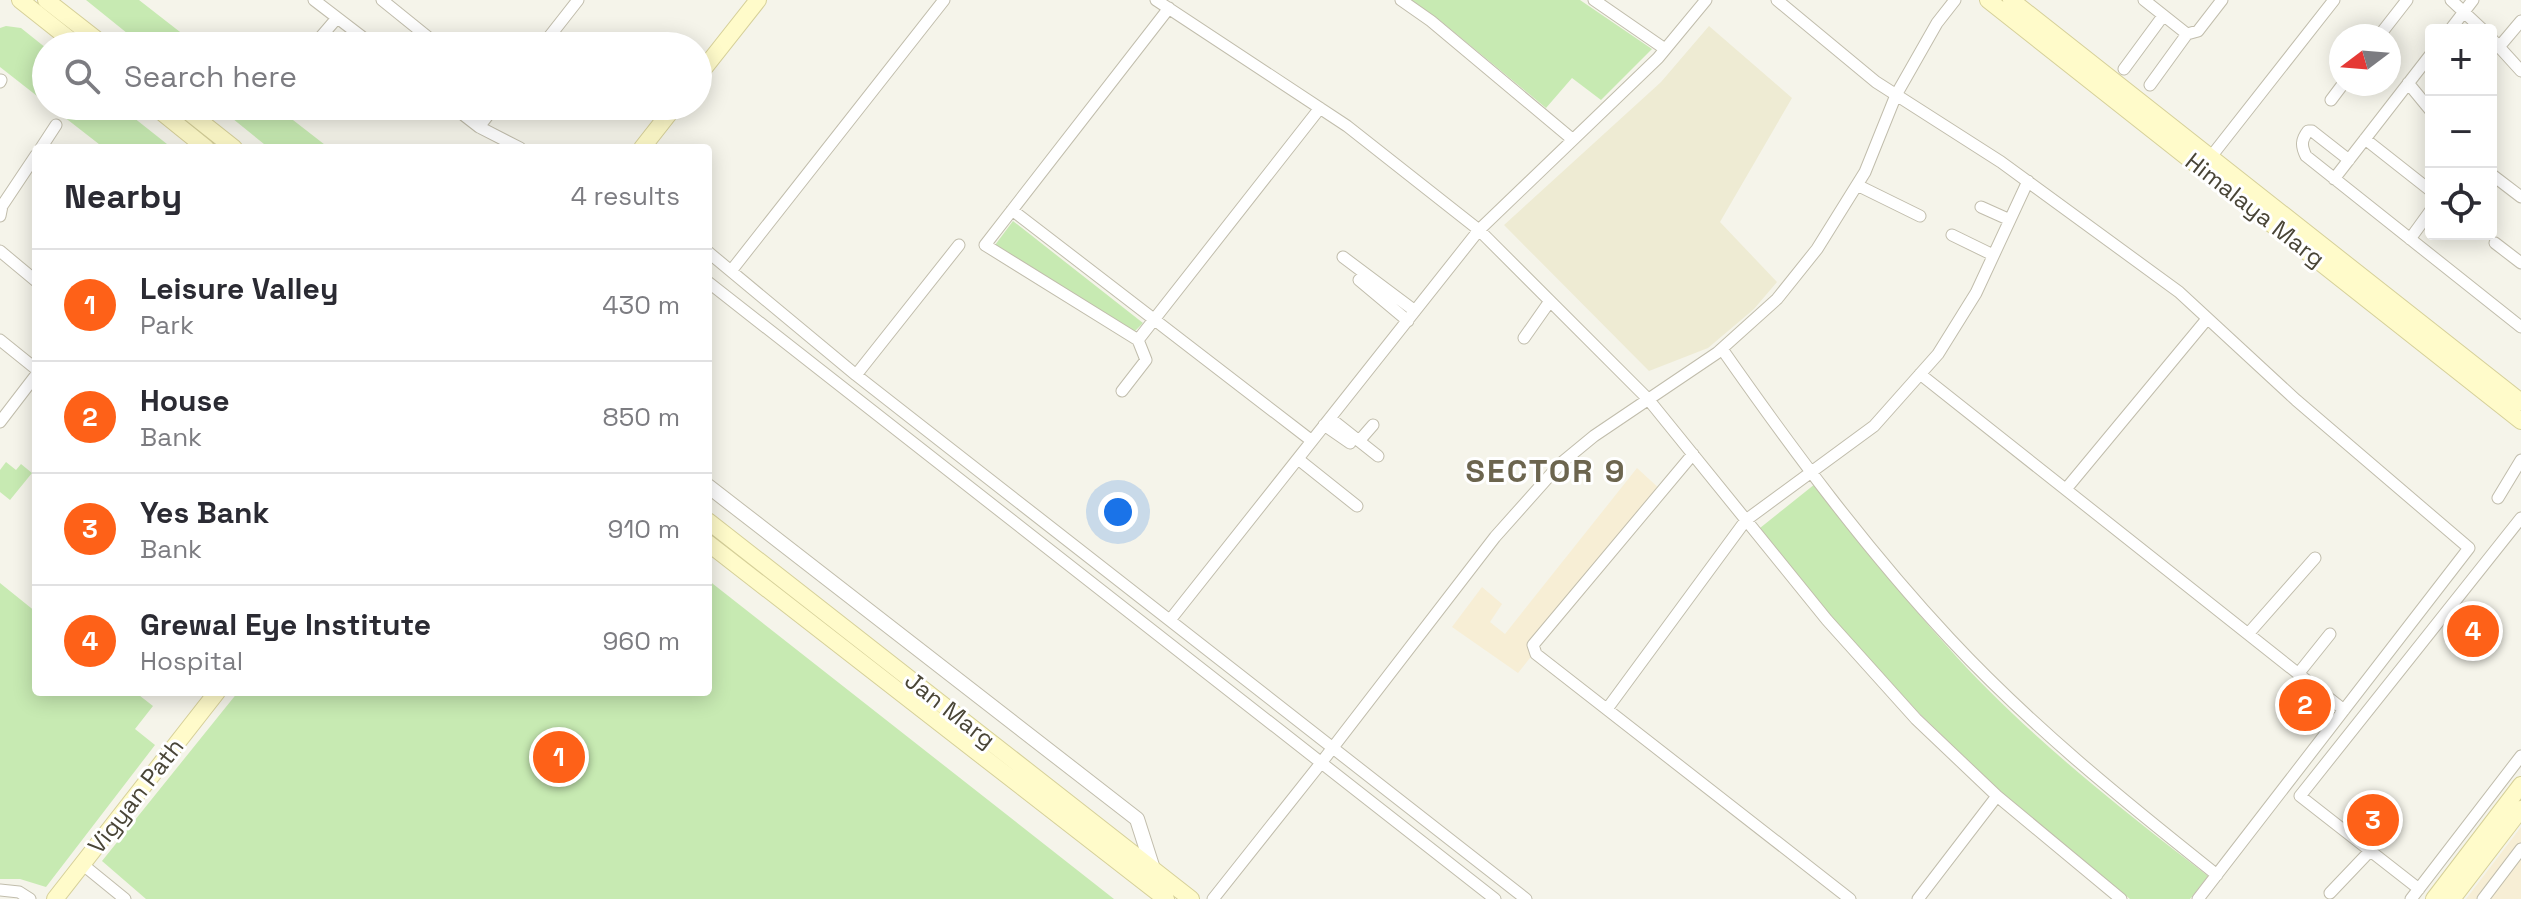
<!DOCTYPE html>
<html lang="en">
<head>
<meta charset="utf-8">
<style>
  :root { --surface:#fff; --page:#f2f2f3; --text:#2b2b33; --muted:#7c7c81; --line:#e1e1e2; --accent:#fe6118 }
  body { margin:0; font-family:"Space Grotesk",sans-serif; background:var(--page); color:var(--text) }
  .controls { position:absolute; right:24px; top:24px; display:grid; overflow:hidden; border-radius:8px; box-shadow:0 4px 20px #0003 }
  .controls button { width:72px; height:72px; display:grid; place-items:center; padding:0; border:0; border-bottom:2px solid var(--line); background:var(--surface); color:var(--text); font:40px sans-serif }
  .compass { position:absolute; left:2329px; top:24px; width:72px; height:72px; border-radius:50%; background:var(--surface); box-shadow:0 4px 20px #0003; rotate:254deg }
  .you { position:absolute; left:1118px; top:512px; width:28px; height:28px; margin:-20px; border:6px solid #fff; border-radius:50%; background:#1a73e8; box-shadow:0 0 0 12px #1a73e833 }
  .badge { display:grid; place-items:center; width:52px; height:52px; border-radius:50%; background:var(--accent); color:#fff; font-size:26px; font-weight:700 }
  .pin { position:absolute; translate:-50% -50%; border:4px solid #fff; box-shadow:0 2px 8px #0006 }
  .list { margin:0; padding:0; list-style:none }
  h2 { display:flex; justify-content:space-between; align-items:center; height:104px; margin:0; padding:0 32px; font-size:34px }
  h2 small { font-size:26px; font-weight:400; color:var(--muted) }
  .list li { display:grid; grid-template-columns:52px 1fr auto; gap:24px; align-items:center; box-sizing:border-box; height:112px; padding:0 32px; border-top:2px solid var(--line) }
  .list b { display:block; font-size:30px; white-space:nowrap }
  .list p { margin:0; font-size:26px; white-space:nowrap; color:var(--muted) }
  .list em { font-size:26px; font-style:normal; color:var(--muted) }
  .icon { flex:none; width:44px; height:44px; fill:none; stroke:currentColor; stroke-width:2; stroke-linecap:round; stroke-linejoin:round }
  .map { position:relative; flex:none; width:2521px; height:899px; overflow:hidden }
  .search { position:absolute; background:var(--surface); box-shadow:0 4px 20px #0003; left:32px; top:32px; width:680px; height:88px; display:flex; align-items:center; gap:20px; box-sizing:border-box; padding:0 28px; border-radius:44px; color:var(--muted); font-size:30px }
  .panel { position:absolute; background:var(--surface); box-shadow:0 4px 20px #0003; left:32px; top:144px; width:680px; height:552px; border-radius:8px }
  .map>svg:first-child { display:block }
  .commercial { fill:#f7eed5 }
  .education { fill:#eeebd3 }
  .green { fill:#c7eab2 }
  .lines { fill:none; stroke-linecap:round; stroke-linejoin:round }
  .minor-casing { stroke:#c1bdac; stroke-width:13 }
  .tertiary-casing { stroke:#c1bdac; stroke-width:16 }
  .secondary-casing { stroke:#d6d099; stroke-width:18 }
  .minor { stroke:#fff; stroke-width:11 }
  .tertiary { stroke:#fff; stroke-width:14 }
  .secondary { stroke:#fffbca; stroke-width:16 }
  .labels { text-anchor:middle; stroke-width:6; stroke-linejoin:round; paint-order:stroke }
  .street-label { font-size:24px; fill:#494537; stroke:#fff }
  .district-label { font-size:32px; font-weight:bold; letter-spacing:2px; fill:#6c654e; stroke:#fff }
</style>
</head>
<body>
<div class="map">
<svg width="2521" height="899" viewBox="0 0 2521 899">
  <rect width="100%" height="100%" fill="#f5f4ea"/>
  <path class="commercial" d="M1637,468L1662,491L1518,673L1452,627L1482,587L1502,604L1490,622L1505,634Z
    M2521,827V899H2466Z"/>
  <path class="education" d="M1709,26L1792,98L1720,222L1777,282L1754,309L1708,348L1649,371L1504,225L1661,82Z"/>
  <path class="green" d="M86,0H139L198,46H143Z
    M1410,0H1580L1652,49L1601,100L1572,78L1546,108L1437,18Z
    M6,26L21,28L46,48V103L0,67V28Z
    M50,106H119L172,148H104Z
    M217,106H275L329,148H269Z
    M1013,221L1143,323L1134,332L995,245Z
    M6,462L16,470L21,464L32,473L10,500L0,492V470Z
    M1815,484C1857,539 1900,594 1946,645C2024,733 2116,805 2208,876L2190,899H2130L1999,790L1919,713L1829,615L1760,528Z
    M708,580L1114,899H146L102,861L238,692H708Z
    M0,583L36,612V692H135L153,706L135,729L155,745L46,887L20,879H0Z"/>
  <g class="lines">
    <defs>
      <path id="minor" d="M314,0L374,46
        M382,0L439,46
        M1156,0L1347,126L1479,230L1648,399L1827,620L1916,719L1997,796L2121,899
        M1401,0L1431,21L1572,139
        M1594,0L1665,49
        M1777,0L1876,82L2001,162L2179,292L2296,400L2469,548L2198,899
        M2144,0L2187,34
        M2451,0L2483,30
        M1169,8L985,245L1138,340L1320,108
        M2450,30L2473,0
        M2379,36L2407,0
        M2491,38L2521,71
        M313,46L337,18
        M542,46L578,0
        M2499,47L2521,21
        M2124,69L2163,16
        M0,82L1,80
        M2408,83L2431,111
        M2150,85L2187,34L2198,31L2222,0
        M2331,100L2343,84
        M452,106L479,127L520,148
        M479,127L495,106
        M2365,139L2431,191
        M41,148L56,125
        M2349,160L2312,131H2308C2301,140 2301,146 2306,156L2521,327
        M2206,163L2334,0
        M2491,174L2521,197
        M2334,179L2431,54
        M1857,185L1920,216
        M1981,207L2010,220
        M1012,210L1312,441
        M0,216L2,206L36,155
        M1952,235L1993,255
        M2410,239L2431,210
        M2495,243L2521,263
        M0,251L36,281
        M708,252L856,375L1526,899
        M1343,257L1415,311
        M731,271L944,0
        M1359,280L1408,321
        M708,282L1495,899
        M1524,338L1550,301
        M0,340L36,369
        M1722,349C1792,449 1866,549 1950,639C2031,726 2124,801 2217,875
        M1920,374L2344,710
        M856,375L959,245
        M1122,391L1146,360L1138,340
        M1330,418L1378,456
        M0,422L36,375
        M1324,425L1350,443
        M1359,441L1373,425
        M1693,454L1533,645L1536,654L1850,899
        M1298,459L1357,506
        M2066,489L2207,319
        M2498,498L2521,460
        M1170,620L1479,230L1658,58L1706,0
        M2248,634L2315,558
        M2298,674L2330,634
        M1607,709L1746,520L1874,426L1938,354L1976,293L2028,181
        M82,864L125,899
        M2419,889L2300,796L2521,518
        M0,890L19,892L30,899
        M2330,893L2370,851
        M1213,899L1321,763L1495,537L1560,464L1594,436L1717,353L1777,299L1817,249L1865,172L1896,95L1937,23L1955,0
        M1918,899L1997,796
        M2411,899L2521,756
        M2483,899L2521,849"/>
      <path id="tertiary" d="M708,486L1137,819L1153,869"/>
      <path id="secondary" d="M20,0L78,46
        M46,0L105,46
        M1988,0L2521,421
        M2011,0L2521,402
        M698,76L758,0
        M154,106L206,148
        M181,106L234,148
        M642,148L675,106
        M708,521L1191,899
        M708,543L1166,899
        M55,899L217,692
        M2434,899L2521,785
        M2452,899L2521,809"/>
    </defs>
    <use href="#minor" class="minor-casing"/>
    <use href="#tertiary" class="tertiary-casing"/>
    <use href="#secondary" class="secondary-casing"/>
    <use href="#minor" class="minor"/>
    <use href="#tertiary" class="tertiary"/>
    <use href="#secondary" class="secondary"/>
  </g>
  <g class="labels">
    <g class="street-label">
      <text transform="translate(2255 210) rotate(38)" y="8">Himalaya Marg</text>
      <text transform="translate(950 710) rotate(38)" y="8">Jan Marg</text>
      <text transform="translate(136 796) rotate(-52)" y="8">Vigyan Path</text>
    </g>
    <g class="district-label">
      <text x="1546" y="482">SECTOR 9</text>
    </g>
  </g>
</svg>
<div class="controls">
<button>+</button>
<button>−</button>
<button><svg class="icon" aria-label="locate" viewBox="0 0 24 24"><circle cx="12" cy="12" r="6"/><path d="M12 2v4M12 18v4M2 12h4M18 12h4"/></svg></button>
</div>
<svg class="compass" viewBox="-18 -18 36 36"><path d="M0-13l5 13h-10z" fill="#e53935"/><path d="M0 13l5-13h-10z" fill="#7c7c81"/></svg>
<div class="you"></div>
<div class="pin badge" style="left:559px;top:757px">1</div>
<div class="pin badge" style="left:2305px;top:705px">2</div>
<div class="pin badge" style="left:2373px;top:820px">3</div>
<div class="pin badge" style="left:2473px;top:631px">4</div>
<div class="search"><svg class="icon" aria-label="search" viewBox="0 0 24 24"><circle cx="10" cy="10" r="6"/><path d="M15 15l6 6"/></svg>Search here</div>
<section class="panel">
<h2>Nearby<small>4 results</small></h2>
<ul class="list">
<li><span class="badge">1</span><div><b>Leisure Valley</b><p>Park</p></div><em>430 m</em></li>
<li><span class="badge">2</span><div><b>House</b><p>Bank</p></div><em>850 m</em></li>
<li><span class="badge">3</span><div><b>Yes Bank</b><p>Bank</p></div><em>910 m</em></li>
<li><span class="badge">4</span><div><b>Grewal Eye Institute</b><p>Hospital</p></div><em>960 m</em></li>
</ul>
</section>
</div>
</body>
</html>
